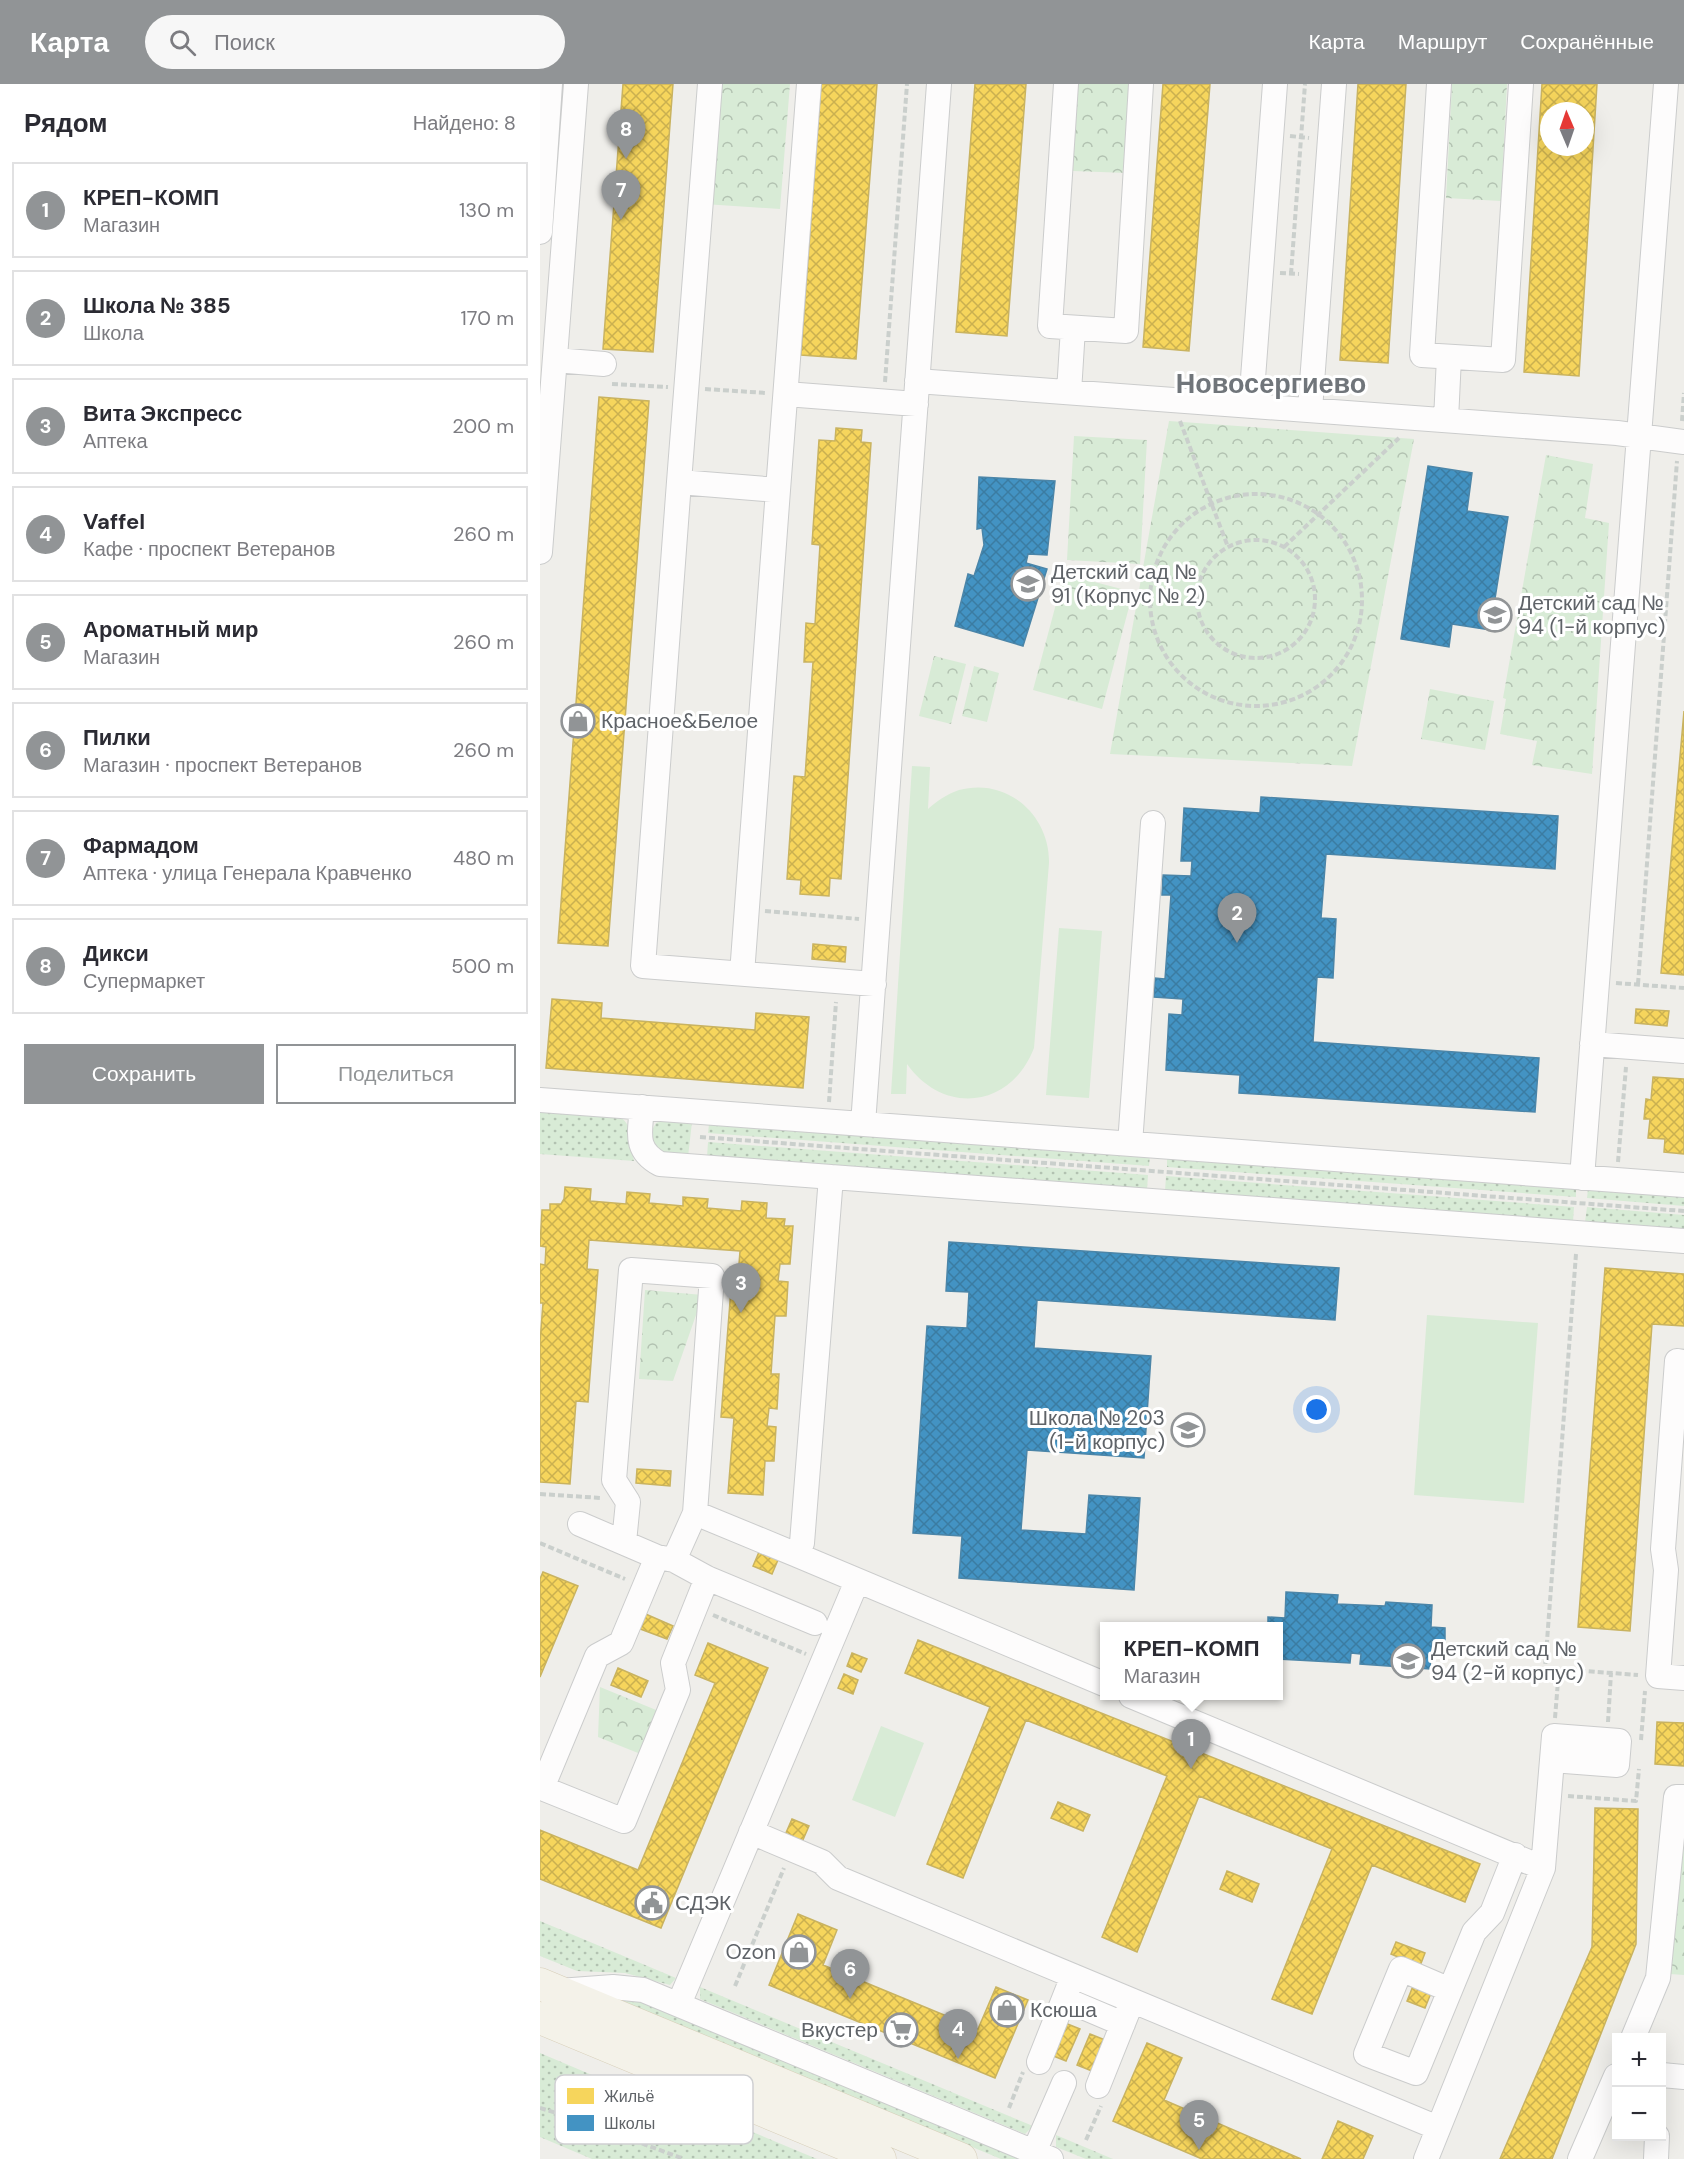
<!DOCTYPE html>
<html lang="ru">
<head>
<meta charset="utf-8">
<style>
  :root { --surface:#fff; --page:#f7f7f7; --text:#2b2b33; --muted:#7c7c81; --line:#e1e1e2; --accent:#919496 }
  body { margin:0; font-family:"DM Sans",sans-serif; background:var(--page); color:var(--text) }
  .controls { position:absolute; right:18px; bottom:18px; display:grid; overflow:hidden; border-radius:0px; box-shadow:0 6px 24px #0002 }
  .controls button { width:54px; height:54px; display:grid; place-items:center; padding:0; border:0; border-bottom:2px solid var(--line); background:var(--surface); color:var(--text); font:30px sans-serif }
  .compass { position:absolute; left:1000px; top:18px; width:54px; height:54px; border-radius:50%; background:var(--surface); box-shadow:0 6px 24px #0002; rotate:358deg }
  .you { position:absolute; left:777px; top:1326px; width:21px; height:21px; margin:-15px; border:4px solid #fff; border-radius:50%; background:#1a73e8; box-shadow:0 0 0 9px #1a73e833 }
  .badge { display:grid; place-items:center; width:39px; height:39px; border-radius:50%; background:var(--accent); color:#fff; font-size:20px; font-weight:700 }
  .pin { position:absolute; translate:-50% -50px; filter:drop-shadow(0 2px 3px #0008) }
  .pin::after { content:''; position:absolute; top:32px; width:21px; height:18px; background:inherit; clip-path:polygon(0 0,100% 0,50% 100%) }
  .popup { position:absolute; left:560px; top:1538px; width:183px; height:78px; box-sizing:border-box; display:grid; place-content:center; border-radius:0px; background:var(--surface); filter:drop-shadow(0 2px 4px #0005); font-size:20px; white-space:nowrap; color:var(--muted) }
  .popup b { font-size:22px; color:var(--text) }
  .popup::after { content:''; position:absolute; left:50%; top:100%; margin-left:-12px; border:12px solid transparent; border-top-color:var(--surface) }
  .list { margin:0; padding:0; list-style:none }
  h2 { display:flex; justify-content:space-between; align-items:center; height:78px; margin:0; padding:0 24px; font-size:26px }
  h2 small { font-size:20px; font-weight:400; color:var(--muted) }
  .list li { display:grid; grid-template-columns:39px 1fr auto; gap:18px; align-items:center; box-sizing:border-box; height:96px; margin:0 12px 12px; padding:0 12px; border:2px solid var(--line); border-radius:0px }
  .list b { display:block; font-size:22px; white-space:nowrap }
  .list p { margin:0; font-size:20px; white-space:nowrap; color:var(--muted) }
  .list em { font-size:20px; font-style:normal; color:var(--muted) }
  .actions { display:flex; gap:12px; padding:18px 24px }
  .actions a { flex:1; padding:14px 0; border:2px solid var(--accent); border-radius:0px; text-align:center; font-size:21px; color:var(--accent) }
  .actions .main { background:var(--accent); color:#fff }
  .icon { flex:none; width:33px; height:33px; fill:none; stroke:currentColor; stroke-width:2; stroke-linecap:round; stroke-linejoin:round }
  .map { position:relative; flex:none; width:1144px; height:2075px; overflow:hidden }
  header { display:flex; align-items:center; gap:36px; box-sizing:border-box; height:84px; padding:0 30px; background:var(--accent); color:#fff }
  header strong { font-size:28px }
  nav { display:flex; gap:33px; margin-inline-start:auto; font-size:21px }
  .search { width:420px; height:54px; background:var(--page); display:flex; align-items:center; gap:15px; box-sizing:border-box; padding:0 21px; border-radius:33px; color:var(--muted); font-size:22px }
  main { display:flex }
  aside { flex:1; background:var(--surface) }
  .map>svg:first-child { display:block }
  .grass { fill:url(#grass-dots) }
  .park { fill:url(#park-crowns) }
  .pitch { fill:#d8ebd6 }
  .homes { fill:url(#homes-cross-hatch); stroke:#c9b360; stroke-width:1.5; fill-rule:evenodd }
  .schools { fill:url(#schools-cross-hatch); stroke:#4b85a8; stroke-width:1.5 }
  .lines { fill:none; stroke-linecap:round; stroke-linejoin:round }
  .minor-casing { stroke:#cbcccc; stroke-width:26 }
  .major-casing { stroke:#d7ceb8; stroke-width:33 }
  .path { stroke:#cacfcc; stroke-width:4; stroke-dasharray:6 3; stroke-linecap:butt }
  .minor { stroke:#fdfcfc; stroke-width:24 }
  .major { stroke:#f4f2e9; stroke-width:32 }
  .labels { text-anchor:middle; stroke-width:6; stroke-linejoin:round; paint-order:stroke }
  .poi-label { font-size:21px; fill:#5f6368; stroke:#fff; text-anchor:start }
  .district-label { font-size:27px; font-weight:bold; fill:#70757a; stroke:#fff }
  .key { fill:#fff; stroke:#cfd0d2; stroke-width:1.5 }
  .key-label { font-size:16px; fill:#5f6368 }
</style>
</head>
<body>
<header>
<strong>Карта</strong>
<div class="search"><svg class="icon" aria-label="search" viewBox="0 0 24 24"><circle cx="10" cy="10" r="6"/><path d="M15 15l6 6"/></svg>Поиск</div>
<nav><a>Карта</a><a>Маршрут</a><a>Сохранённые</a></nav>
</header>
<main>
<aside>
<h2>Рядом<small>Найдено: 8</small></h2>
<ul class="list">
<li><span class="badge">1</span><div><b>КРЕП-КОМП</b><p>Магазин</p></div><em>130 m</em></li>
<li><span class="badge">2</span><div><b>Школа № 385</b><p>Школа</p></div><em>170 m</em></li>
<li><span class="badge">3</span><div><b>Вита Экспресс</b><p>Аптека</p></div><em>200 m</em></li>
<li><span class="badge">4</span><div><b>Vaffel</b><p>Кафе · проспект Ветеранов</p></div><em>260 m</em></li>
<li><span class="badge">5</span><div><b>Ароматный мир</b><p>Магазин</p></div><em>260 m</em></li>
<li><span class="badge">6</span><div><b>Пилки</b><p>Магазин · проспект Ветеранов</p></div><em>260 m</em></li>
<li><span class="badge">7</span><div><b>Фармадом</b><p>Аптека · улица Генерала Кравченко</p></div><em>480 m</em></li>
<li><span class="badge">8</span><div><b>Дикси</b><p>Супермаркет</p></div><em>500 m</em></li>
</ul>
<div class="actions"><a class="main">Сохранить</a><a>Поделиться</a></div>
</aside>
<div class="map">
<svg width="1144" height="2075" viewBox="0 0 1144 2075">
  <defs>
    <pattern id="grass-dots" width="8" height="8" patternUnits="userSpaceOnUse" patternTransform="scale(1.5)"><rect width="8" height="8" fill="#d8ebd6"/><path d="M2 2h.1M6 6h.1" fill="none" stroke="#b2c2b1" stroke-width="1.8" stroke-linecap="round"/></pattern>
    <pattern id="park-crowns" width="20" height="18" patternUnits="userSpaceOnUse" patternTransform="scale(1.5)"><rect width="20" height="18" fill="#d8ebd6"/><path d="M2 6a3 3 0 1 1 6 0M12 15a3 3 0 1 1 6 0" fill="none" stroke="#b2c2b1"/></pattern>
    <pattern id="homes-cross-hatch" width="8" height="8" patternUnits="userSpaceOnUse" patternTransform="scale(1.5)"><rect width="8" height="8" fill="#f6d55c"/><path d="M0 0l8 8M0 8l8-8" fill="none" stroke="#cab050"/></pattern>
    <pattern id="schools-cross-hatch" width="8" height="8" patternUnits="userSpaceOnUse" patternTransform="scale(1.5)"><rect width="8" height="8" fill="#4393c3"/><path d="M0 0l8 8M0 8l8-8" fill="none" stroke="#3b7ca2"/></pattern>
  </defs>
  <rect width="100%" height="100%" fill="#efeeea"/>
  <path class="grass" d="M0,1027L80,1033C94,1042 91,1062 94,1077L0,1070Z
    M125,1036L152,1038L148,1073L114,1067L111,1048L116,1039Z
    M169,1040L610,1072L609,1082L168,1049Z
    M168,1058L608,1091L607,1106L167,1073Z
    M627,1074L1036,1104V1113L627,1083Z
    M626,1092L1034,1123L1033,1138L625,1107Z
    M1048,1105L1144,1112V1122L1047,1114Z
    M1047,1123L1144,1131V1145L1045,1138Z
    M0,1837L136,1894L130,1901L85,1889L37,1887L0,1872Z
    M160,1903L493,2042L485,2050L160,1915Z
    M78,1912L104,1917L485,2075H461L78,1916Z
    M0,1969L52,1991L115,2007L277,2075H52L0,2053Z
    M516,2051L573,2075H546L516,2063Z"/>
  <path class="park" d="M173,0H250L240,125L164,120Z
    M537,0H592L587,89L533,87Z
    M912,0H967L961,117L906,114Z
    M629,337L874,355L812,682L570,670Z
    M534,352L607,356L600,480L527,476Z
    M1006,371L1053,380L1045,434L1069,439L1052,690L992,681L997,657L960,650L966,615L963,614Z
    M524,490L593,508L562,625L493,606Z
    M394,572L426,580L411,640L379,632Z
    M434,582L459,589L447,638L422,632Z
    M890,605L954,617L945,666L881,655Z
    M105,1206L163,1211L133,1297L99,1295Z
    M60,1603L121,1628L103,1671L58,1653Z
    M1144,1725V1891L1130,1890Z"/>
  <path class="pitch" d="M372,682L390,683L388,725C397,717 407,710 419,706C467,693 510,731 509,779L494,964C471,1024 404,1032 367,980L366,1010H351Z
    M519,844L562,847L549,1014L506,1011Z
    M887,1231L998,1239L984,1419L874,1411Z
    M341,1642L384,1659L355,1733L312,1716Z"/>
  <path class="homes" d="M83,0H133L113,268L63,265Z
    M281,0H337L316,275L261,271Z
    M435,0H486L467,252L416,248Z
    M623,0H670L649,267L603,263Z
    M818,0H866L848,279L800,276Z
    M1002,0H1057L1039,292L984,288ZM1009,27H1045V63H1009Z
    M59,313L109,317L68,862L18,859Z
    M296,344L322,346L321,358L331,359L301,795L290,794L289,812L260,810L261,796L247,795L254,692L265,693L273,578H264L266,539L275,540L280,461L272,460L279,356L295,357Z
    M1144,627V891L1121,889Z
    M273,860L306,863L305,878L272,875Z
    M12,915L62,919L61,934L215,946L216,929L269,933L263,1004L6,984Z
    M1096,925L1129,927L1127,942L1095,939Z
    M1113,993L1144,995V1070L1124,1068L1125,1055L1108,1054L1110,1035H1104L1106,1015L1111,1016Z
    M25,1103L51,1105L50,1117L86,1120L87,1108L110,1110L109,1119L143,1122V1113L168,1115L167,1124L201,1127L202,1117L227,1119L226,1134L245,1135L244,1142H253L250,1180H240L238,1197L248,1198L246,1232H235L231,1290H239L237,1325L229,1324L227,1342L236,1343L234,1377H225L223,1411L188,1409L194,1334L181,1333L192,1192L198,1193L200,1167L49,1156L47,1185L58,1186L48,1318L36,1317L30,1400L0,1398V1258L3,1219H0V1180L5,1181L6,1163L0,1162L2,1126H10V1120H21L24,1115Z
    M1065,1184L1144,1190V1242L1112,1240L1090,1547L1038,1543Z
    M97,1385L131,1387L130,1402L96,1399Z
    M219,1468L238,1476L232,1490L213,1482Z
    M3,1488L38,1502L0,1593V1495Z
    M101,1528L133,1542L127,1555L95,1543Z
    M378,1556L940,1780L925,1818L832,1781L772,1930L732,1915L792,1765L659,1712L597,1868L562,1853L627,1692L486,1636L423,1794L387,1780L450,1623L365,1589Z
    M168,1559L228,1584L121,1844L0,1795V1746L98,1786L175,1599L155,1591Z
    M312,1569L327,1575L321,1588L307,1582Z
    M78,1584L108,1597L101,1613L71,1601Z
    M304,1590L318,1596L313,1610L298,1604Z
    M1117,1638L1144,1639V1682L1115,1680Z
    M518,1718L550,1731L543,1747L511,1734Z
    M1055,1724L1098,1725L1096,1860L1012,2075H960L1052,1863Z
    M252,1735L269,1742L262,1758L245,1751Z
    M687,1787L719,1800L712,1818L680,1805Z
    M258,1830L297,1846L283,1881L438,1945L456,1903L488,1916L455,1994L229,1901Z
    M856,1858L885,1869L880,1882L851,1870Z
    M873,1902L891,1909L885,1924L867,1917Z
    M525,1939L540,1945L526,1977L511,1971Z
    M550,1950L565,1956L552,1987L537,1981Z
    M607,1959L642,1974L624,2016L761,2075H662L573,2037Z
    M798,2037L833,2052L823,2075H782Z"/>
  <path class="schools" d="M888,382L932,389L927,427L968,433L950,546L912,540L909,563L861,555Z
    M439,393L515,397L507,471L488,470L486,479L507,485L483,562L415,542L428,490L434,492L444,461L442,444L437,445Z
    M721,713L1018,732L1015,785L786,770L781,834L796,835L793,894L777,893L773,958L999,974L995,1028L699,1009L700,991L626,986L629,930L642,931L643,915L614,913L615,894L625,895L631,811H622L623,791L651,792L652,777H641L644,724L720,729Z
    M409,1158L799,1184L795,1236L497,1216L494,1264L611,1272L604,1374L487,1366L481,1446L546,1450L549,1411L600,1414L594,1506L419,1494L422,1452L373,1449L387,1242L427,1244L429,1208L406,1207Z
    M746,1508L798,1511L797,1520L845,1522L846,1518L892,1521L891,1543L905,1544V1557L892,1556L890,1585L820,1580L821,1570L811,1569L810,1579L738,1575L740,1546L738,1542H728V1533L745,1534Z"/>
  <g class="lines">
    <defs>
      <path id="minor" d="M526,0L510,242L586,247L601,0
        M899,0L882,271L963,276L981,0
        M0,148L10,0
        M15,276L64,280
        M377,297L1077,349L1144,358
        M529,308L533,244
        M246,310L376,320
        M711,321L735,0
        M770,326L794,0
        M906,336L909,273
        M139,398L170,0
        M238,406L269,0
        M0,468L36,0
        M202,890L238,406L139,398L103,882L334,900
        M1052,960L1144,967
        M0,1016L1144,1101
        M102,1023C100,1049 94,1066 120,1080L1144,1157
        M323,1040L399,0
        M590,1060L613,739
        M1042,1094L1126,0
        M1144,1278L1137,1277L1123,1465L1126,1486L1118,1592L1144,1594
        M155,1429L257,1471L262,1459L291,1093
        M40,1440L117,1473L134,1476L155,1429L172,1192L91,1186L74,1396L88,1418L84,1458
        M257,1471L564,1600
        M117,1473L81,1559L57,1572L2,1704L84,1737L138,1606L133,1579L167,1494
        M134,1476L167,1494L275,1539
        M591,1612L1003,1784
        M211,1748L282,1778L298,1794L898,2044
        M910,1906L861,1885L826,1970L876,1989L934,1848L952,1829L975,1771
        M19,1907L73,1903L103,1906L511,2075
        M524,1915L583,1940
        M139,1920L317,1497
        M1093,1954L1118,1894L1136,1713H1144
        M499,1978L533,1892
        M1122,1991L1144,1993
        M558,2002L592,1917
        M494,2068L524,1999
        M886,2075L1003,1784L1014,1652L1079,1657L1077,1681L1012,1676
        M1040,2075L1076,1992
        M1116,2075L1117,2052"/>
      <path id="major" d="M0,1900L421,2075
        M0,1934L340,2075"/>
    </defs>
    <use href="#minor" class="minor-casing"/>
    <use href="#major" class="major-casing"/>
    <path class="path" d="M750,52L769,54
      M740,189L759,190
      M751,190L765,0
      M345,298L367,0
      M72,300L128,303
      M165,305L226,309
      M640,337L688,463
      M1142,337L1144,309
      M610 516a106 106 0 1 1 212 0a106 106 0 1 1-212 0Z
      M657 515a59 59 0 1 1 118 0a59 59 0 1 1-118 0Z
      M744,463L859,354
      M225,827L319,835
      M1076,899L1144,904
      M1098,900L1137,377
      M289,1018L296,918
      M160,1053L1144,1127
      M1078,1078L1086,983
      M1036,1170L1005,1584L1098,1591
      M0,1410L61,1414
      M0,1459L85,1495
      M173,1531L266,1570
      M1015,1634L1019,1585
      M1068,1638L1071,1589
      M1101,1656L1105,1607
      M1028,1712L1096,1717L1099,1685
      M195,1902L244,1784
      M0,2024L36,2035L144,2075
      M469,2024L483,1988
      M546,2056L561,2022"/>
    <use href="#minor" class="minor"/>
    <use href="#major" class="major"/>
  </g>
  <defs>
    <symbol id="school-ring" viewBox="-11 -11 22 22"><circle r="9.5" fill="#fff" stroke="#919496" stroke-width="1.5"/><path d="M0-5L7-2L0 1L-7-2ZM-4 1L0 2.5L4 1V4Q0 6-4 4Z" fill="#919496"/></symbol>
    <symbol id="shop-ring" viewBox="-11 -11 22 22"><circle r="9.5" fill="#fff" stroke="#919496" stroke-width="1.5"/><path d="M-5-2.5h2.3a2.7 3.5 0 0 1 5.4 0H5L5.5 6h-11ZM-1.5-2.5h3a1.5 2.3 0 0 0-3 0Z" fill="#919496"/></symbol>
    <symbol id="civic-ring" viewBox="-11 -11 22 22"><circle r="9.5" fill="#fff" stroke="#919496" stroke-width="1.5"/><path d="M-.6-6.5H3V-4.5H.6V-3L4-1V1h2V6H-6V1h2V-1L-.6-3ZM-1.2 2.5V6h2.4V2.5Z" fill="#919496"/></symbol>
    <symbol id="supermarket-ring" viewBox="-11 -11 22 22"><circle r="9.5" fill="#fff" stroke="#919496" stroke-width="1.5"/><path d="M-6-5.5h2.5l.6 2H6L4.5 2H-2.5L-4.4-4H-6ZM-1.5 3.2a1.3 1.3 0 1 0 .1 0ZM3 3.2a1.3 1.3 0 1 0 .1 0Z" fill="#919496"/></symbol>
  </defs>
  <g fill-rule="evenodd">
    <use href="#school-ring" x="469" y="481" width="38" height="38"/>
    <use href="#school-ring" x="936" y="512" width="38" height="38"/>
    <use href="#shop-ring" x="19" y="618" width="38" height="38"/>
    <use href="#school-ring" x="629" y="1327" width="38" height="38"/>
    <use href="#school-ring" x="849" y="1558" width="38" height="38"/>
    <use href="#civic-ring" x="93" y="1800" width="38" height="38"/>
    <use href="#shop-ring" x="240" y="1849" width="38" height="38"/>
    <use href="#shop-ring" x="448" y="1907" width="38" height="38"/>
    <use href="#supermarket-ring" x="342" y="1927" width="38" height="38"/>
  </g>
  <g class="labels">
    <g class="poi-label">
      <text x="511" y="495">Детский сад №<tspan x="511" dy="24">91 (Корпус № 2)</tspan></text>
      <text x="978" y="526">Детский сад №<tspan x="978" dy="24">94 (1-й корпус)</tspan></text>
      <text x="61" y="644">Красное&amp;Белое</text>
      <text x="625" y="1341" text-anchor="end">Школа № 203<tspan x="625" dy="24">(1-й корпус)</tspan></text>
      <text x="891" y="1572">Детский сад №<tspan x="891" dy="24">94 (2-й корпус)</tspan></text>
      <text x="135" y="1826">СДЭК</text>
      <text x="236" y="1875" text-anchor="end">Ozon</text>
      <text x="490" y="1933">Ксюша</text>
      <text x="338" y="1953" text-anchor="end">Вкустер</text>
    </g>
    <g class="district-label">
      <text x="731" y="309">Новосергиево</text>
    </g>
  </g>
  <rect x="15" y="1991" width="198" height="69" rx="9" class="key"/>
  <rect x="27" y="2004" width="27" height="16" fill="#f6d55c"/>
  <rect x="27" y="2031" width="27" height="16" fill="#4393c3"/>
  <g class="key-label">
    <text x="64" y="2018">Жильё</text>
    <text x="64" y="2045">Школы</text>
  </g>
</svg>
<div class="controls">
<button>+</button>
<button>−</button>
</div>
<svg class="compass" viewBox="-18 -18 36 36"><path d="M0-13l5 13h-10z" fill="#e53935"/><path d="M0 13l5-13h-10z" fill="#7c7c81"/></svg>
<div class="you"></div>
<div class="pin badge" style="left:651px;top:1685px">1</div>
<div class="popup"><b>КРЕП-КОМП</b>Магазин</div>
<div class="pin badge" style="left:697px;top:859px">2</div>
<div class="pin badge" style="left:201px;top:1229px">3</div>
<div class="pin badge" style="left:418px;top:1975px">4</div>
<div class="pin badge" style="left:659px;top:2066px">5</div>
<div class="pin badge" style="left:310px;top:1915px">6</div>
<div class="pin badge" style="left:81px;top:136px">7</div>
<div class="pin badge" style="left:86px;top:75px">8</div>
</div>
</main>
</body>
</html>
